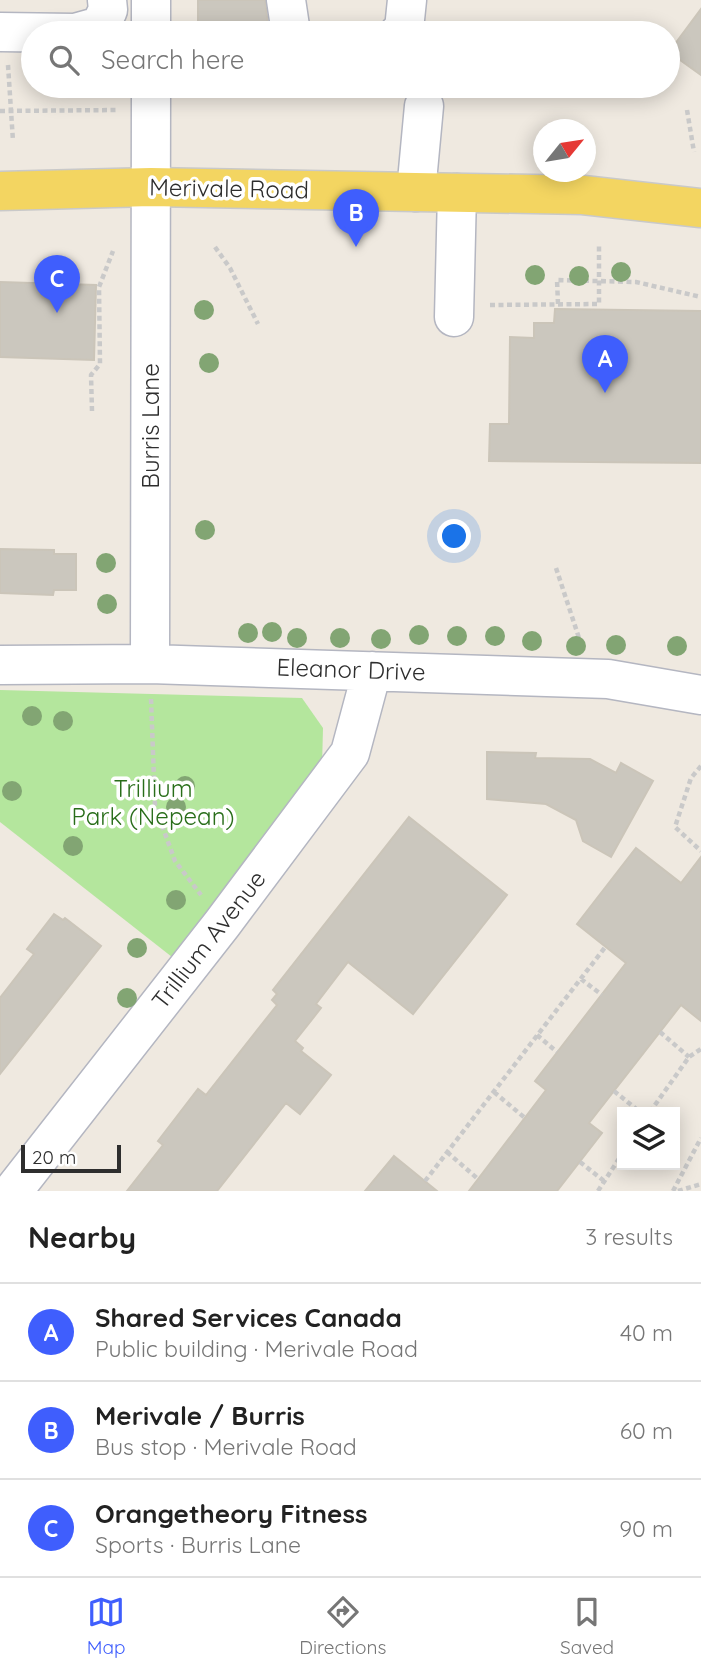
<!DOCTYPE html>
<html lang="en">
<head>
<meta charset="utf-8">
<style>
  :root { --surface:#fff; --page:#f2f2f2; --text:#222; --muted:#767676; --line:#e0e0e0; --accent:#3f5efd }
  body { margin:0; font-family:Quicksand,sans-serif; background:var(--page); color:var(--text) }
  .controls { position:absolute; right:21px; bottom:21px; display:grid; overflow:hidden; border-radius:0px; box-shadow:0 4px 18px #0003 }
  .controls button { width:63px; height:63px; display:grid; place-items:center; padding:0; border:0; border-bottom:2px solid var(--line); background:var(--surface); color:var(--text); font:35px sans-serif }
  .compass { position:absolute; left:533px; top:119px; width:63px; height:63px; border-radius:50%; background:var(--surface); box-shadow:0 4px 18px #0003; rotate:60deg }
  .scale { position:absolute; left:21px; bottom:18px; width:100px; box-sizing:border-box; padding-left:7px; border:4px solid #2e2e2e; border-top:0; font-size:19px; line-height:24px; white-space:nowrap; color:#2e2e2e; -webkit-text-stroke:5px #fff; paint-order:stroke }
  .you { position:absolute; left:455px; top:537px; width:24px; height:24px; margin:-18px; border:5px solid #fff; border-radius:50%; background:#1a73e8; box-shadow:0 0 0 10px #1a73e833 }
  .badge { display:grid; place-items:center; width:46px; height:46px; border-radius:50%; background:var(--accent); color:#fff; font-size:23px; font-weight:700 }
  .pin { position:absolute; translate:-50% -58px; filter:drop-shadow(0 2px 4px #0008) }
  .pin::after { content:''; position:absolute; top:37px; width:24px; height:21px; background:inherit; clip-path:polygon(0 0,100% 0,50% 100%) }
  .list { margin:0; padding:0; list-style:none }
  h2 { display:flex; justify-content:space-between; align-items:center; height:91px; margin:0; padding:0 28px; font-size:30px }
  h2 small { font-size:23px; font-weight:400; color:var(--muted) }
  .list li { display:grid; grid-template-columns:46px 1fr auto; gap:21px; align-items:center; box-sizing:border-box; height:98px; padding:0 28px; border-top:2px solid var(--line) }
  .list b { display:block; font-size:26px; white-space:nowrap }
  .list p { margin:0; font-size:23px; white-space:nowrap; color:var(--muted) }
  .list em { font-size:23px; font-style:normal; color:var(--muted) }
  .icon { flex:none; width:38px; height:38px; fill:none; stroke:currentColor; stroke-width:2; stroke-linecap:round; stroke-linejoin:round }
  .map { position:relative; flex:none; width:701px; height:1191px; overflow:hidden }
  .search { position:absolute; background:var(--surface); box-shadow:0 4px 18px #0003; left:21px; right:21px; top:21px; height:77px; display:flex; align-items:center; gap:18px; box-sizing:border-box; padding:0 24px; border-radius:38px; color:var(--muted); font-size:26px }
  .sheet { height:385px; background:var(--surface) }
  nav { display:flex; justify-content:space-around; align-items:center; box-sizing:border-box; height:98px; border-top:2px solid var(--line); background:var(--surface); font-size:19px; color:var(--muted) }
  nav a { display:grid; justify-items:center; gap:4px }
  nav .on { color:var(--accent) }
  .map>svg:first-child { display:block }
  .green { fill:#b4e69d }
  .building { fill:#cbc7be; stroke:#cbc5b9; stroke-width:2 }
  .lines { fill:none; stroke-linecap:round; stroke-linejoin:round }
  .minor-casing { stroke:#b4b6c1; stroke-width:41 }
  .major-casing { stroke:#c9c9c9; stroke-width:41 }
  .path { stroke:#c9c9c9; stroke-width:4.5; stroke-dasharray:5 3.5; stroke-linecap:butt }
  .minor { stroke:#fff; stroke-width:38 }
  .major { stroke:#f3d561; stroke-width:38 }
  .tree { fill:#82a573 }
  .labels { text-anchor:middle; stroke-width:7; stroke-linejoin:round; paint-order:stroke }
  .street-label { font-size:24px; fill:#2e2e2e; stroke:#fff }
  .park-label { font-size:24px; fill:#296e1a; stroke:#fff }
</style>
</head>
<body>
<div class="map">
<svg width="701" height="1191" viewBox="0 0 701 1191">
  <rect width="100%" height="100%" fill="#efe9e0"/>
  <path class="green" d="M0,690L302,698L323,728L322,767L172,957L0,822Z"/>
  <path class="building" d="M198,0H265L269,33H198Z
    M701,9V75L669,52Z
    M0,282L96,285L94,360L0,357Z
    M555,309L701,311V463L489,461L490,424H509L510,337L534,338V323H554Z
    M0,549L54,550V554H76V590H54L53,595L0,593Z
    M487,752L536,753L535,758L590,759L616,773L621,763L653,781L611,857L583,841L576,820L546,804L487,799Z
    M409,817L507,895L413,1014L348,962L316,1004L321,1008L295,1041L303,1048L301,1051L331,1075L300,1114L286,1103L217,1191H127L163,1145L158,1141L198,1089L206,1095L277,1005L272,1000L277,994L273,990Z
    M636,848L681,883L701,857V1021L681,1005L589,1123L602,1133L557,1191H469L546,1090L535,1081L626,963L577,924Z
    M54,914L63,920L65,918L101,946L0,1074V998L34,954L27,949Z
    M394,1156L437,1191H365Z"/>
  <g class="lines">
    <defs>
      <path id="minor" d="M286,0L291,33
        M0,32L75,33L100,26L108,10L107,0
        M151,33V0
        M399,33L404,29L407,0
        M416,192L424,106
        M454,317L457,193
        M150,664L151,86
        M0,665L150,664L608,679L701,695
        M13,1191L222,924L350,753L372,671"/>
      <path id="major" d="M0,191L151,187L583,195L701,208"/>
    </defs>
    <use href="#minor" class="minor-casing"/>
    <use href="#major" class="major-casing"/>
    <path class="path" d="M8,65L13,141
      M687,110L694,152
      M0,111L117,110
      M215,247L230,268L258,324
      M558,304L557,280L636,282L701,297
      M490,305L599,304V244
      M92,411L91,375L100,364L99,287L113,251
      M556,568L581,644
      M151,699L155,806L175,861L201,895
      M701,766L691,778L675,827L701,851
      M581,979L602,995
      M660,1032L689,1057
      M537,1035L557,1052
      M614,1091L640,1112
      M494,1092L525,1118
      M650,1112L689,1057L701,1049
      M447,1152L478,1179
      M580,1162L604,1181
      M425,1181L606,946
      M598,1191L622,1154
      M673,1191L701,1138
      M678,1191L701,1184"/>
    <use href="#minor" class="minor"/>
    <use href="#major" class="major"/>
  </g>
  <g class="tree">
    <circle cx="621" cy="272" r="10"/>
    <circle cx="535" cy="275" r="10"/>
    <circle cx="579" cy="276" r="10"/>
    <circle cx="204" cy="310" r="10"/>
    <circle cx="209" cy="363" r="10"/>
    <circle cx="205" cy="530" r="10"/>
    <circle cx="106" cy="563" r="10"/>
    <circle cx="107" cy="604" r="10"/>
    <circle cx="272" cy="632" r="10"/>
    <circle cx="248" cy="633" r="10"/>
    <circle cx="419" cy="635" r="10"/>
    <circle cx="457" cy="636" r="10"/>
    <circle cx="495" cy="636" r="10"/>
    <circle cx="297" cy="638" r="10"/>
    <circle cx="340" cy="638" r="10"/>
    <circle cx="381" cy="639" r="10"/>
    <circle cx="532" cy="641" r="10"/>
    <circle cx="616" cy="645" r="10"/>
    <circle cx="576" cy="646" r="10"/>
    <circle cx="677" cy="646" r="10"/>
    <circle cx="32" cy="716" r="10"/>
    <circle cx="63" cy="721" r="10"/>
    <circle cx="185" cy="786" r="10"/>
    <circle cx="12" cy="791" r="10"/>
    <circle cx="176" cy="807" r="10"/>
    <circle cx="73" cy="846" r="10"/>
    <circle cx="176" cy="900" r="10"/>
    <circle cx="137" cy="948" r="10"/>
    <circle cx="127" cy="998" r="10"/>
  </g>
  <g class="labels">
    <g class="street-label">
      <text transform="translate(229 189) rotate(1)" y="8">Merivale Road</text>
      <text transform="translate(151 426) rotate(-90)" y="8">Burris Lane</text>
      <text transform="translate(351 670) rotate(2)" y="8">Eleanor Drive</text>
      <text transform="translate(209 940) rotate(-52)" y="8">Trillium Avenue</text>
    </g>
    <g class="park-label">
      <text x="153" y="797">Trillium<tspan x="153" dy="28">Park (Nepean)</tspan></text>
    </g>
  </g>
</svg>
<div class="controls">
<button><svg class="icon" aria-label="layers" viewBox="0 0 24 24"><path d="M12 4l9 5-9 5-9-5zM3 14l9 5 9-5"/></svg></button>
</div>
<svg class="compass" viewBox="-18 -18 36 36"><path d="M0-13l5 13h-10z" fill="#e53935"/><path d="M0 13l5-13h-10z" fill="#767676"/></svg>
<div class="scale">20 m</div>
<div class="you"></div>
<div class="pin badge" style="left:605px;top:393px">A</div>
<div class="pin badge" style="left:356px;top:247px">B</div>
<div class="pin badge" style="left:57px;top:313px">C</div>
<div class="search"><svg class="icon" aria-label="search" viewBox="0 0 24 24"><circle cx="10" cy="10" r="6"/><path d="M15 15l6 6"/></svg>Search here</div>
</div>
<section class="sheet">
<h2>Nearby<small>3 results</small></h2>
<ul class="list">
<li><span class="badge">A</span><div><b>Shared Services Canada</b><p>Public building · Merivale Road</p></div><em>40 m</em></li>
<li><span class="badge">B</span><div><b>Merivale / Burris</b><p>Bus stop · Merivale Road</p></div><em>60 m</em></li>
<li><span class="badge">C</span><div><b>Orangetheory Fitness</b><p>Sports · Burris Lane</p></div><em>90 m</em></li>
</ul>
</section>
<nav>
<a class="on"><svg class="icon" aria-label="map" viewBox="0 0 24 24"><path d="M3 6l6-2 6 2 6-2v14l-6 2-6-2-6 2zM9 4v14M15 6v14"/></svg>Map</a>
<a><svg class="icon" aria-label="directions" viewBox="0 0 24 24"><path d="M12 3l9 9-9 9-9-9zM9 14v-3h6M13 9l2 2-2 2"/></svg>Directions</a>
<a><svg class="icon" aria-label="saved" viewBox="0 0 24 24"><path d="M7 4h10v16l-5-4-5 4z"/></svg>Saved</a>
</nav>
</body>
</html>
